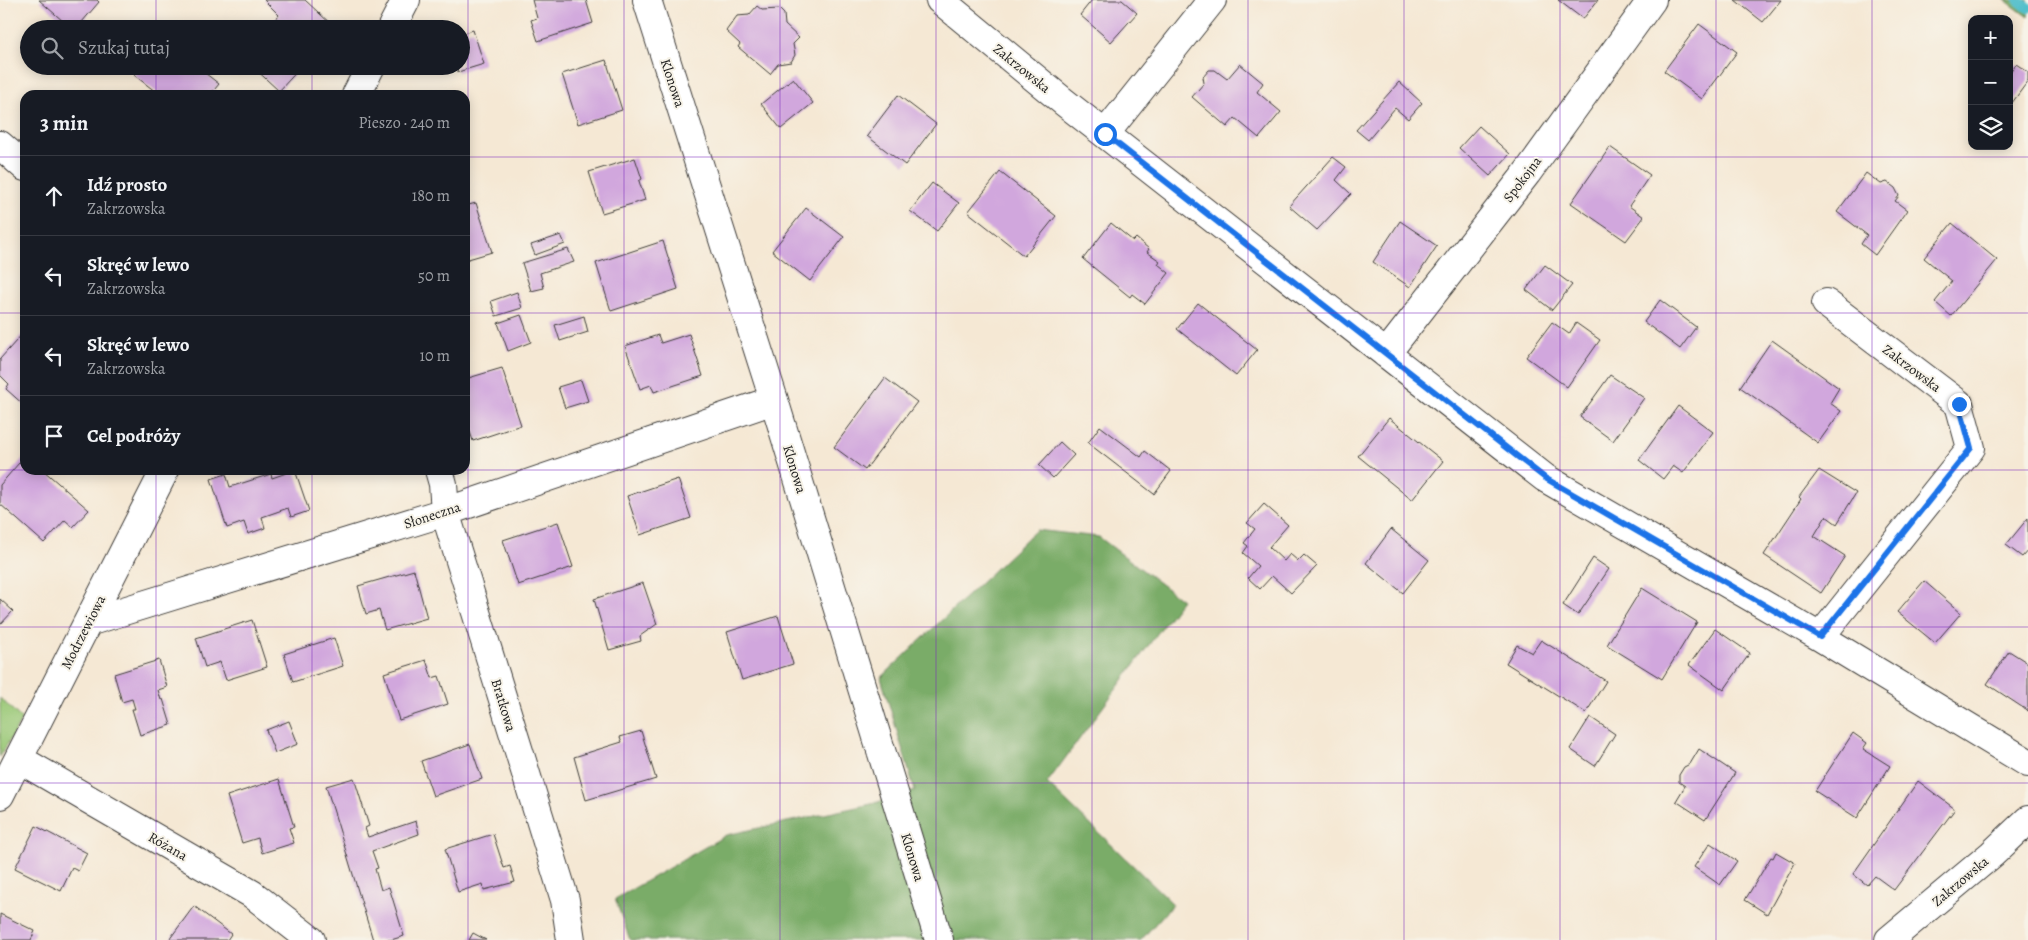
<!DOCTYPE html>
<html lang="pl">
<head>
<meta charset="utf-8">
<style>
  :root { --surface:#171b24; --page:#20242c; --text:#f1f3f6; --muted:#9ea1a6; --line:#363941 }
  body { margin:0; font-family:Alegreya,serif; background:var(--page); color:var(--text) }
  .controls { position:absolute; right:15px; top:15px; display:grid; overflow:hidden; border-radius:10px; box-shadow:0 2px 12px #0003 }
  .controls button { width:45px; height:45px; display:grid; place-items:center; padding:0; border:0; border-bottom:1px solid var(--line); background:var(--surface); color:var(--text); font:25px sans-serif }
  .stop { position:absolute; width:15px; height:15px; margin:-11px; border:4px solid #1a73e8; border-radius:50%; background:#fff }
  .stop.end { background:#1a73e8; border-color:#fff; box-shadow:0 1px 5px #0008 }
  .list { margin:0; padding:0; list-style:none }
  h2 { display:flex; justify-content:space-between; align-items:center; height:65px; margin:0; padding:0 20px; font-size:21px }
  h2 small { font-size:16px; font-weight:400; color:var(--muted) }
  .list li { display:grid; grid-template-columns:32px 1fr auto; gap:15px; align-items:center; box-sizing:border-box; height:80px; padding:0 20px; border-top:1px solid var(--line) }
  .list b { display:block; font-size:19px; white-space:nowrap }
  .list p { margin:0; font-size:16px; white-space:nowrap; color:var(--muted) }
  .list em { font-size:16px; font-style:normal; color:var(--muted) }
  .icon { flex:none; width:28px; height:28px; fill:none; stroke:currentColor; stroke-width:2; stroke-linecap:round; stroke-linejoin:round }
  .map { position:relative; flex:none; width:2028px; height:940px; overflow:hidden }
  .search { position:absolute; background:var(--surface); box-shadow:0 2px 12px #0003; left:20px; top:20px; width:450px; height:55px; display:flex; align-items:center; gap:12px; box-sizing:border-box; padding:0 18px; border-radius:28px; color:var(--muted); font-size:19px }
  .panel { position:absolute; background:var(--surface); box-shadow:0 2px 12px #0003; left:20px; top:90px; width:450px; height:385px; border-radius:15px }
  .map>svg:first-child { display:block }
  .green { fill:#99c876; stroke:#5a7249 }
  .forest { fill:#7aac67; stroke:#4b6442 }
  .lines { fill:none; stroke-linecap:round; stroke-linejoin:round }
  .stream { stroke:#52bfcb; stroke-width:10 }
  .building { fill:#d1a7dd }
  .minor-casing { stroke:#3d3b38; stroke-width:30 }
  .minor { stroke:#fff; stroke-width:28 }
  .route { stroke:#1a73e8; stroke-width:6 }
  .grid { fill:none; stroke:#7b2cbf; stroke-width:1; stroke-opacity:0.55 }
  .labels { text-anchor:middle; stroke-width:4; stroke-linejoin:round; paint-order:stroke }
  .street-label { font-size:14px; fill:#1c1c1c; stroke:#f7f3e8 }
</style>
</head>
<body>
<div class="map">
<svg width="2028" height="940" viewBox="0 0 2028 940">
  <rect width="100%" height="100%" fill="#f7f3e8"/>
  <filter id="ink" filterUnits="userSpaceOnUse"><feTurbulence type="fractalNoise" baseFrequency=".02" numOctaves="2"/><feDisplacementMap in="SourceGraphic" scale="10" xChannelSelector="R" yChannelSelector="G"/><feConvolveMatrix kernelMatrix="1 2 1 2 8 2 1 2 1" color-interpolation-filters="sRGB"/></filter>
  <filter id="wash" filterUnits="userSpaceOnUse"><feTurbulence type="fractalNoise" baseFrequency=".0096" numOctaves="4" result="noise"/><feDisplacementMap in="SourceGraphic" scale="20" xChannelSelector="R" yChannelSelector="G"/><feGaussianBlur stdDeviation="1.12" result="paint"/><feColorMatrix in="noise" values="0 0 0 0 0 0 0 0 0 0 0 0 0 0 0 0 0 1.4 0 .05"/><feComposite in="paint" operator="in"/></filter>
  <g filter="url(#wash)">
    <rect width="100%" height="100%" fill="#f5e8d4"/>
    <path class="green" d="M0,698L22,719L0,757Z"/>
    <path class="forest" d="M2005,0H2028V17Z
      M1036,530L1099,537L1182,600L1047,783L1173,904L1141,940H630L615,899L726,835L871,804L915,791L881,678Z"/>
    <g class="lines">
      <path class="stream" d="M2018,0L2028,8"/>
    </g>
    <g id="blocks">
      <path class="building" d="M39,0H97L99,2L76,29H72Z
        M264,0H305L333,26L331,29H267L279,15Z
        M532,0H586L593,23L538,41L531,20L537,18Z
        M1092,0H1122L1137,13L1111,42L1080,15Z
        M1558,0H1598L1583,19Z
        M1735,0H1781L1763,22Z
        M757,6L762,10L779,9L784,14L785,25L799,38L793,44L795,55L791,62L778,64L770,74L738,47L740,44L726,31L737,16L749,15Z
        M1699,24L1737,52L1702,99L1664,71Z
        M473,30L484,64L458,72L456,66H461V34Z
        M606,60L622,110L578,124L562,74Z
        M1240,64L1263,83L1257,92L1281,112L1259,138L1235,118L1227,127L1192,97L1204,83L1203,77L1209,70H1215L1227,79Z
        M2016,64L2028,72V81L2009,107V73Z
        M141,66H196L219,84L210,95H198L195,92L193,95H160L134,75Z
        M252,66H302L279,91Z
        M793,78L813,103L781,129L761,104Z
        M1399,82L1422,103L1408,119L1395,108L1368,140L1356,130Z
        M898,95L936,124L905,165L867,136Z
        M1479,126L1510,154L1490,176L1459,148Z
        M1610,147L1650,175L1629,206L1644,217L1626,241L1571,203Z
        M1333,157L1346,167L1336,180L1351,194L1317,230L1289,206Z
        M635,158L642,179L639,181L645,200L602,213L589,172Z
        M1000,172L1056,216L1024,256L968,212Z
        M1866,173L1881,184L1887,182L1895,188L1899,196L1895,201L1907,210L1875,255L1861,244L1867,235L1837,212Z
        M932,183L959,203L937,231L910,211Z
        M476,203L492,252L465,260V206Z
        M806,208L844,237L810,281L772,251Z
        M1400,221L1437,246L1410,287L1373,262Z
        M1111,223L1133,241L1136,238L1149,249L1147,252L1160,261L1158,264L1169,273L1145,304L1132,294L1130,297L1083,259Z
        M1952,223L1997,260L1951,316L1935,302L1952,281L1924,258Z
        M561,235L565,244L535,255L531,245Z
        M663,241L678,289L611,311L596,263Z
        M568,249L574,262L540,273L544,288L531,291L522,263Z
        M1545,265L1572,285L1552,310L1526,290Z
        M517,292L522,308L496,316L491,301Z
        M1660,300L1696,327L1680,349L1644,322Z
        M1198,303L1257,350L1236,376L1177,329Z
        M521,315L531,342L508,351L498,323Z
        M584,316L588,332L560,341L555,325Z
        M1552,322L1569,334L1576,323L1600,340L1567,387L1526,357Z
        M25,331V406L6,389L9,384L0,375V359Z
        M689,334L703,376L654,392L651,385L640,389L625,346L658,335L661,343Z
        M1772,340L1839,388L1830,403L1841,411L1818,443L1740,387Z
        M502,368L521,425L473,441L465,416V379Z
        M1610,375L1644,398L1613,441L1580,417Z
        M885,378L917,402L865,470L834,447Z
        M581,380L588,401L565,408L558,387Z
        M1678,406L1713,432L1683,473L1673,466L1663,479L1639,460Z
        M1389,418L1443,461L1412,500L1358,456Z
        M1100,426L1141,457L1145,451L1171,471L1154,494L1088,443Z
        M1060,442L1074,455L1053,478L1039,465Z
        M25,456V470H43L89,510L73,527L65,520L44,543L0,504V485Z
        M295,470L309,511L291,517L288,508L262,517L265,528L248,534L244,522L227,528L211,479L226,474L230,487L271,474L272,478Z
        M1819,470L1856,493L1837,524L1826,516L1814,536L1845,556L1821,593L1764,555L1801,499L1799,497Z
        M678,479L691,518L640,535L627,496Z
        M1264,504L1288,525L1269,547L1284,561L1290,554L1298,561L1304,555L1317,566L1291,593L1272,576L1260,589L1248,578L1258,566L1243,553L1248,546L1244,543L1255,529L1247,523Z
        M2028,518V550L2022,557L2006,545Z
        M558,522L573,567L518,585L503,540Z
        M1391,529L1429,560L1403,593L1366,563Z
        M1593,558L1609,569L1578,615L1563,605Z
        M414,570L427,618L385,630L379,610L366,614L358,586Z
        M1924,581L1961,613L1935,643L1897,612Z
        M643,583L657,624L640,636L641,641L609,650L594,599Z
        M1642,588L1697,622L1662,679L1607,645Z
        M0,599L13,611L0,625Z
        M778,616L793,664L742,680L727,632Z
        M252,620L267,667L226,680L220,662L205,667L196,638Z
        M1715,629L1750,653L1724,690L1689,665Z
        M334,638L343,666L293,682L284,654Z
        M1541,640L1606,681L1586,713L1506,663L1517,645L1532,653Z
        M2009,651L2028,663V711L1987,684Z
        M159,660L167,687L158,690L161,700L163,699L171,725L140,735L132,709H135L132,699L122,702L114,674Z
        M426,660L432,678L439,676L448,704L399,720L384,673Z
        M1590,717L1615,734L1595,766L1570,749Z
        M289,721L298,744L275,753L266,730Z
        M641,731L656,779L586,800L574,757L622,742L620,737Z
        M1853,733L1867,743L1863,749L1890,766L1857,818L1815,791Z
        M470,744L482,779L433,796L421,761Z
        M1699,749L1735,773L1705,820L1676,801L1685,786L1679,782V775L1684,767L1690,764Z
        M354,778L369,826L365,828L368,837L416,821L419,834L372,851L378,868L375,869L381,890L389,887L404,936L391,940H373L326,786Z
        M279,779L294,827L289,828L294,843L262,853L258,838L242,843L227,796Z
        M1918,781L1955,809L1894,890L1875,876L1867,885L1853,874Z
        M36,826L87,853L78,871L72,868L61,891L15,868Z
        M493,834L504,868L510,866L515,882L484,890L483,884L458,892L445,849Z
        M1710,843L1737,861L1720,885L1694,867Z
        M1776,852L1795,863L1767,914L1745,900L1771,857L1773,858Z
        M194,906L231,934L227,940H169Z
        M0,914L35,931L31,940H0Z
        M473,933L486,940H469Z"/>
    </g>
  </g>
  <g filter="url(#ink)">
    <use href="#blocks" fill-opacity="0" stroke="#3d3b38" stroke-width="1"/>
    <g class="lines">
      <defs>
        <path id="minor" d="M647,0L774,400L939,940
          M940,0L1064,102L1545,478L1820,637L2028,763
          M391,29L406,0
          M356,95L371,66
          M1105,134L1212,0
          M0,145L25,167
          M1386,354L1527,173L1652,0
          M439,470L443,484L445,512L565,900L571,940
          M88,622L445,512L774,400
          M1820,637L1971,448L1959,404L1826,303
          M19,759L252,894L311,940
          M0,795L165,470
          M1889,940L1992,854L2028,820"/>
      </defs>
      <use href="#minor" class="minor-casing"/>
      <use href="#minor" class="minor"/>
    </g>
  </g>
  <g class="lines" filter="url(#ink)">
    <path class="route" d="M1105,134L1545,478L1820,637L1971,448L1959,404"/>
  </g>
  <path class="grid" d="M156,0V29M312,0V29M468,0V940M624,0V940M780,0V940M936,0V940M1092,0V940M1248,0V940M1404,0V940M1560,0V940M1716,0V940M1872,0V940M156,66V95M312,66V95M0,157H25M465,157H2028M0,313H25M465,313H2028M0,470H25M25,470H465M156,470V940M312,470V940M465,470H2028M0,627H2028M0,783H2028"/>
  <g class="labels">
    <g class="street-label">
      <text transform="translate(1022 68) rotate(39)" y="5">Zakrzowska</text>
      <text transform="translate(673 83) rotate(72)" y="5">Klonowa</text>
      <text transform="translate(1522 179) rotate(-53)" y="5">Spokojna</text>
      <text transform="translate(1912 368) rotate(37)" y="5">Zakrzowska</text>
      <text transform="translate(795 469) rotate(73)" y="5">Klonowa</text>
      <text transform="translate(432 515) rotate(-18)" y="5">Słoneczna</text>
      <text transform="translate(83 632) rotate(-63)" y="5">Modrzewiowa</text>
      <text transform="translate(504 705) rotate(73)" y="5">Bratkowa</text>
      <text transform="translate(168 846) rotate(30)" y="5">Różana</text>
      <text transform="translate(913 857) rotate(73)" y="5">Klonowa</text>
      <text transform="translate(1960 881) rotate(-40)" y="5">Zakrzowska</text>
    </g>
  </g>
</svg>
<div class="controls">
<button>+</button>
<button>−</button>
<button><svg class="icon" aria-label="layers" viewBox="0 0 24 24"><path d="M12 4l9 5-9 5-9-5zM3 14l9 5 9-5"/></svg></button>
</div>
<div class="stop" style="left:1105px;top:134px"></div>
<div class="stop end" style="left:1959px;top:404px"></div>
<div class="search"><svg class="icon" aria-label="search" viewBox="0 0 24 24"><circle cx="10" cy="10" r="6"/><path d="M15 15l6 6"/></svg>Szukaj tutaj</div>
<section class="panel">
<h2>3 min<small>Pieszo · 240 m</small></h2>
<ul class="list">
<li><svg class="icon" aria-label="ahead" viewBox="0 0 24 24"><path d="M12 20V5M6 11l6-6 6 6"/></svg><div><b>Idź prosto</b><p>Zakrzowska</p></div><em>180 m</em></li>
<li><svg class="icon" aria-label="left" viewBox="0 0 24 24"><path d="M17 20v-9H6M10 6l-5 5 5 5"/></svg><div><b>Skręć w lewo</b><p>Zakrzowska</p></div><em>50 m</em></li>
<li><svg class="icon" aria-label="left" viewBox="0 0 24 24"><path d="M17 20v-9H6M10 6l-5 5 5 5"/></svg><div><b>Skręć w lewo</b><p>Zakrzowska</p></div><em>10 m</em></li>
<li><svg class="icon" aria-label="arrive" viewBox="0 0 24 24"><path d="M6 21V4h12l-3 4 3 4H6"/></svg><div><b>Cel podróży</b></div></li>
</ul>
</section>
</div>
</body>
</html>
